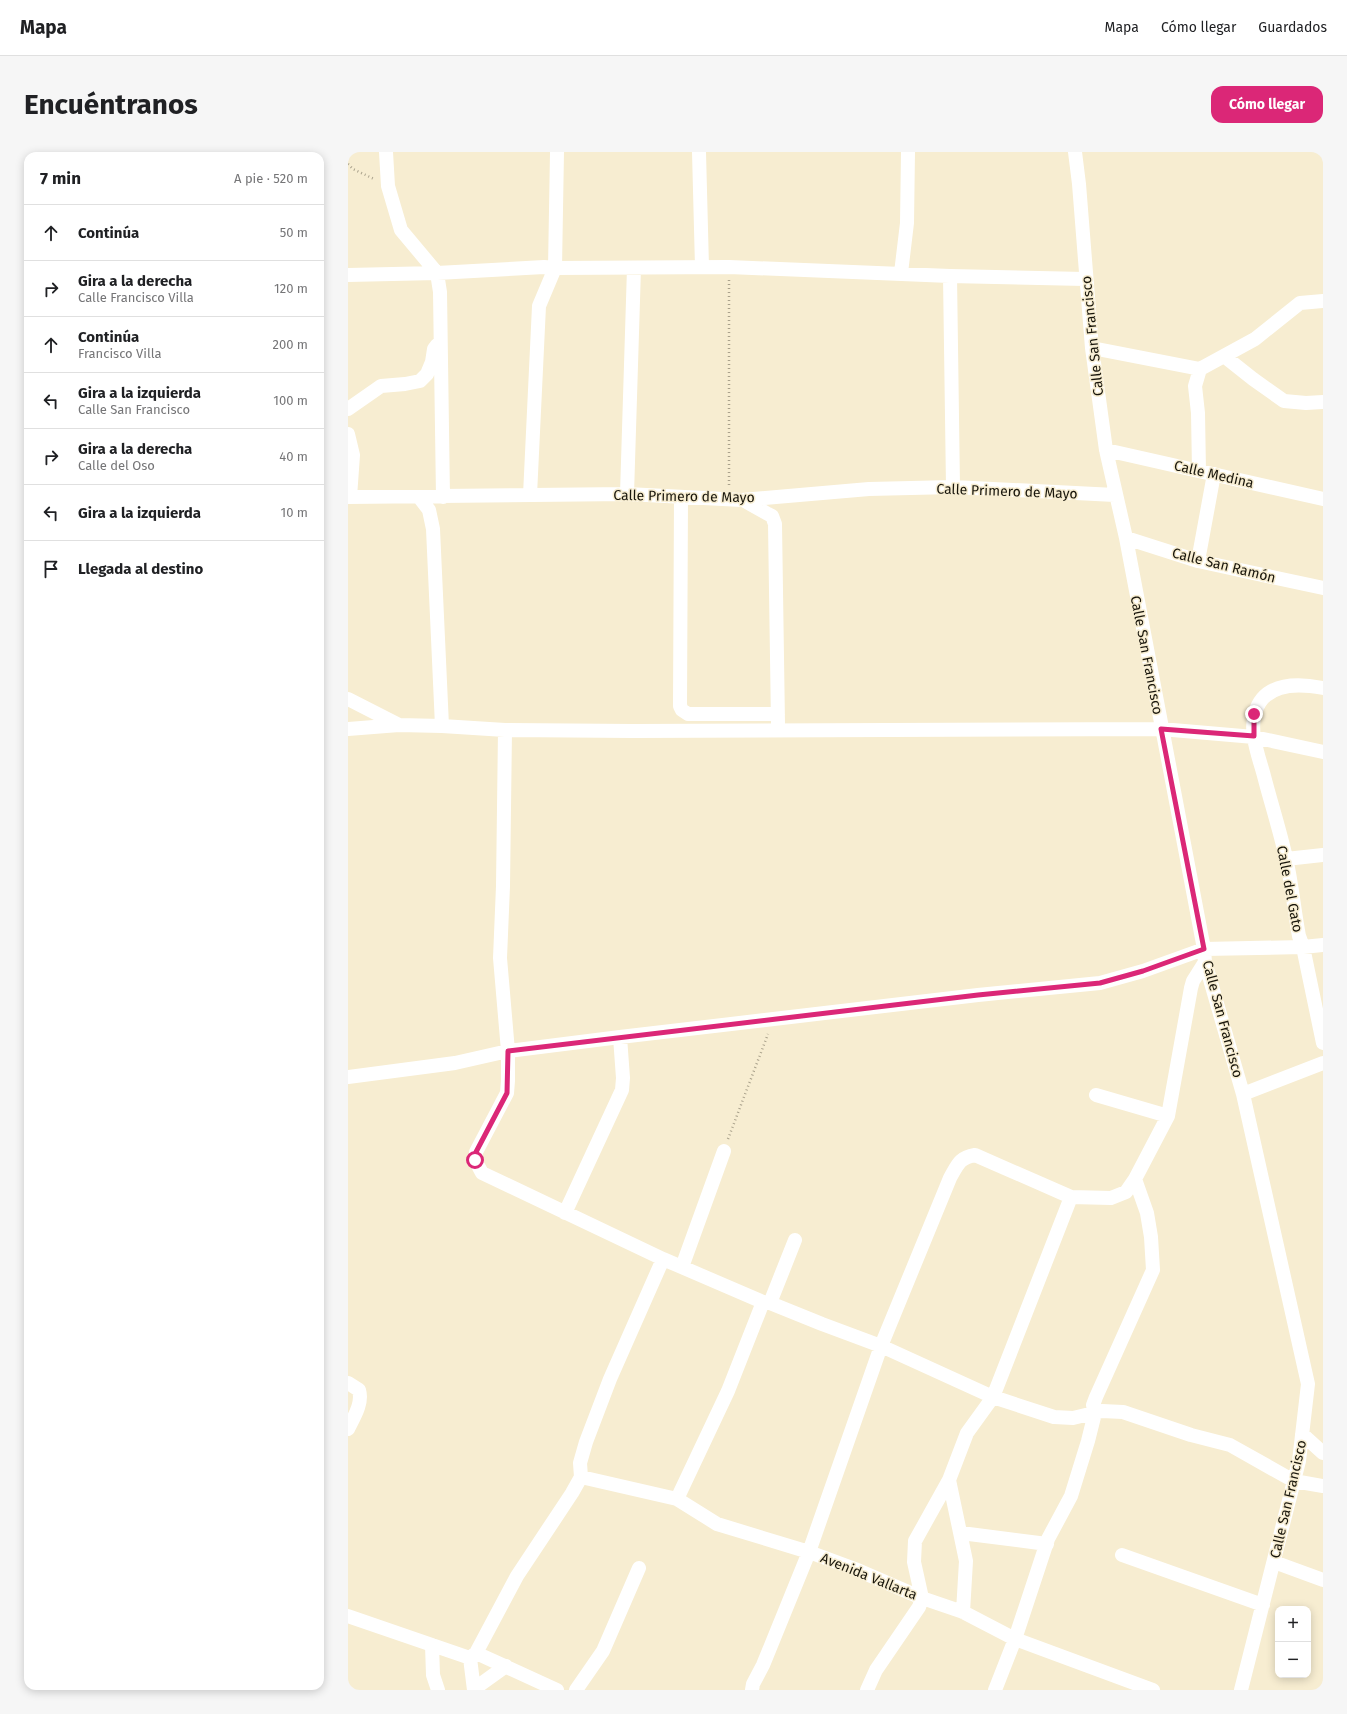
<!DOCTYPE html>
<html lang="es">
<head>
<meta charset="utf-8">
<style>
  :root { --surface:#fff; --page:#f6f6f6; --text:#202124; --muted:#757577; --line:#e0e0e0; --accent:#db2777 }
  body { margin:0; font-family:"Fira Sans",sans-serif; background:var(--page); color:var(--text) }
  .controls { position:absolute; right:12px; bottom:12px; display:grid; overflow:hidden; border-radius:8px; box-shadow:0 2px 10px #0003 }
  .controls button { width:36px; height:36px; display:grid; place-items:center; padding:0; border:0; border-bottom:1px solid var(--line); background:var(--surface); color:var(--text); font:20px sans-serif }
  .stop { position:absolute; width:12px; height:12px; margin:-9px; border:3px solid #db2777; border-radius:50%; background:#fff }
  .stop.end { background:#db2777; border-color:#fff; box-shadow:0 1px 4px #0008 }
  .list { margin:0; padding:0; list-style:none }
  h2 { display:flex; justify-content:space-between; align-items:center; height:52px; margin:0; padding:0 16px; font-size:17px }
  h2 small { font-size:13px; font-weight:400; color:var(--muted) }
  .list li { display:grid; grid-template-columns:26px 1fr auto; gap:12px; align-items:center; box-sizing:border-box; height:56px; padding:0 16px; border-top:1px solid var(--line) }
  .list b { display:block; font-size:15px; white-space:nowrap }
  .list p { margin:0; font-size:13px; white-space:nowrap; color:var(--muted) }
  .list em { font-size:13px; font-style:normal; color:var(--muted) }
  .icon { flex:none; width:22px; height:22px; fill:none; stroke:currentColor; stroke-width:2; stroke-linecap:round; stroke-linejoin:round }
  .map { position:relative; flex:none; width:975px; height:1538px; overflow:hidden; border-radius:12px }
  header { display:flex; align-items:center; gap:24px; box-sizing:border-box; height:56px; padding:0 20px; background:var(--surface); border-bottom:1px solid var(--line) }
  header strong { font-size:19px }
  nav { display:flex; gap:22px; margin-inline-start:auto; font-size:14px }
  .intro { display:flex; align-items:center; justify-content:space-between; box-sizing:border-box; height:96px; padding:0 24px }
  h1 { margin:0; font-size:28px }
  .button { padding:10px 18px; border-radius:12px; background:var(--accent); color:#fff; font-size:14px; font-weight:700 }
  main { display:flex; gap:24px; padding:0 24px }
  aside { flex:1; background:var(--surface); border-radius:12px; box-shadow:0 2px 10px #0003 }
  .map>svg:first-child { display:block }
  .lines { fill:none; stroke-linecap:round; stroke-linejoin:round }
  .path { stroke:#aaa28c; stroke-width:2.5; stroke-dasharray:1 3; stroke-linecap:butt }
  .minor { stroke:#fff; stroke-width:14 }
  .route { stroke:#db2777; stroke-width:5 }
  .labels { text-anchor:middle; stroke-width:3; stroke-linejoin:round; paint-order:stroke }
  .street-label { font-size:14px; fill:#18150b; stroke:#f7edd1 }
</style>
</head>
<body>
<header>
<strong>Mapa</strong>
<nav><a>Mapa</a><a>Cómo llegar</a><a>Guardados</a></nav>
</header>
<div class="intro"><h1>Encuéntranos</h1><a class="button">Cómo llegar</a></div>
<main>
<aside>
<h2>7 min<small>A pie · 520 m</small></h2>
<ul class="list">
<li><svg class="icon" aria-label="ahead" viewBox="0 0 24 24"><path d="M12 20V5M6 11l6-6 6 6"/></svg><div><b>Continúa</b></div><em>50 m</em></li>
<li><svg class="icon" aria-label="right" viewBox="0 0 24 24"><path d="M7 20v-9h11M14 6l5 5-5 5"/></svg><div><b>Gira a la derecha</b><p>Calle Francisco Villa</p></div><em>120 m</em></li>
<li><svg class="icon" aria-label="ahead" viewBox="0 0 24 24"><path d="M12 20V5M6 11l6-6 6 6"/></svg><div><b>Continúa</b><p>Francisco Villa</p></div><em>200 m</em></li>
<li><svg class="icon" aria-label="left" viewBox="0 0 24 24"><path d="M17 20v-9H6M10 6l-5 5 5 5"/></svg><div><b>Gira a la izquierda</b><p>Calle San Francisco</p></div><em>100 m</em></li>
<li><svg class="icon" aria-label="right" viewBox="0 0 24 24"><path d="M7 20v-9h11M14 6l5 5-5 5"/></svg><div><b>Gira a la derecha</b><p>Calle del Oso</p></div><em>40 m</em></li>
<li><svg class="icon" aria-label="left" viewBox="0 0 24 24"><path d="M17 20v-9H6M10 6l-5 5 5 5"/></svg><div><b>Gira a la izquierda</b></div><em>10 m</em></li>
<li><svg class="icon" aria-label="arrive" viewBox="0 0 24 24"><path d="M6 21V4h12l-3 4 3 4H6"/></svg><div><b>Llegada al destino</b></div></li>
</ul>
</aside>
<div class="map">
<svg width="975" height="1538" viewBox="0 0 975 1538">
  <rect width="100%" height="100%" fill="#f7edd1"/>
  <g class="lines">
    <path class="path" d="M0,12L5,17L26,27
      M381,128V335
      M380,987L420,882"/>
    <path class="minor" d="M38,0L40,34L53,78L89,121L92,140L95,345
      M351,0L354,115
      M727,0L731,32L744,196L758,298L778,386L856,797L857,810L895,942L960,1232L951,1309L893,1538
      M553,121L559,71L560,0
      M0,123L89,121L196,115L207,116L381,115L602,124L737,127
      M602,124L605,335
      M744,196L852,217
      M876,204L905,227L936,249L958,251L975,250
      M0,257L33,234L57,232L72,229L79,222L84,210L86,197L89,193
      M0,282L5,303L2,345
      M758,298L975,347
      M851,319L850,261L847,234L852,217L907,187L952,151L975,149
      M279,342L286,116
      M182,343L191,154L207,116L209,0
      M0,345L279,342L394,348L521,337L605,335L767,343
      M71,345L81,358L85,377L94,574
      M333,345L332,554L334,558L340,562H430
      M395,348L420,362L424,364L427,372L430,572
      M778,386L850,409L975,436
      M850,409L866,322
      M975,536C949,531 916,530 907,561C901,581 911,605 916,624C923,651 932,679 938,706C944,732 946,758 951,784L955,795L975,891
      M0,547L51,573
      M0,577L51,573L94,574L157,578L285,579L813,577L906,585L975,600
      M157,578L155,734L152,806L160,899V929L159,941L128,1000L127,1008L134,1021L315,1107L415,1150L422,1151L474,1172L533,1194L645,1245L706,1265L725,1266L754,1259L775,1260L843,1283L882,1293L946,1329L975,1334
      M938,707L975,703
      M0,925L107,911L160,899L272,885L630,843L752,831L795,819L856,797L955,795L975,793
      M895,942L975,911
      M748,943L820,964
      M217,1061L274,938L275,926L272,885
      M334,1115L376,999
      M422,1151L447,1088
      M0,1231L11,1238C15,1251 6,1265 0,1277
      M954,1282L975,1301
      M233,1325L329,1347L369,1372L461,1400L507,1417L574,1446L615,1460L667,1487L805,1538
      M601,1328L618,1409L615,1460
      M329,1347L380,1239L415,1150
      M613,1381L699,1392
      M774,1403L915,1453
      M926,1410L975,1428
      M0,1464L122,1506
      M84,1493L85,1523L90,1538
      M128,1501L209,1538
      M122,1506L128,1501L169,1424L224,1341L233,1325L232,1311L238,1290L262,1227L315,1107
      M122,1506L126,1538
      M126,1537L158,1514
      M228,1538L255,1499L291,1416
      M404,1538L405,1532L415,1513L461,1400L533,1194L602,1026C610,1012 611,1006 627,1003L723,1045
      M519,1538L528,1518L571,1455L574,1446L566,1410L567,1389L601,1328L619,1281L645,1245L723,1045L763,1046L778,1040L787,1027L820,964L843,836L845,829L857,810
      M647,1538L667,1487L700,1387L723,1344L740,1289L747,1261L745,1253L748,1245L805,1118L803,1085L799,1061L787,1027"/>
  </g>
  <g class="lines">
    <path class="route" d="M127,1008L128,1000L159,941L160,899L630,843L752,831L795,819L856,797L813,577L906,584V562"/>
  </g>
  <g class="labels">
    <g class="street-label">
      <text transform="translate(744 184) rotate(-96)" y="5">Calle San Francisco</text>
      <text transform="translate(866 322) rotate(13)" y="5">Calle Medina</text>
      <text transform="translate(659 339) rotate(2)" y="5">Calle Primero de Mayo</text>
      <text transform="translate(336 344) rotate(1)" y="5">Calle Primero de Mayo</text>
      <text transform="translate(876 413) rotate(14)" y="5">Calle San Ramón</text>
      <text transform="translate(799 503) rotate(79)" y="5">Calle San Francisco</text>
      <text transform="translate(942 737) rotate(79)" y="5">Calle del Gato</text>
      <text transform="translate(875 867) rotate(75)" y="5">Calle San Francisco</text>
      <text transform="translate(940 1347) rotate(-77)" y="5">Calle San Francisco</text>
      <text transform="translate(521 1424) rotate(22)" y="5">Avenida Vallarta</text>
    </g>
  </g>
</svg>
<div class="controls">
<button>+</button>
<button>−</button>
</div>
<div class="stop" style="left:127px;top:1008px"></div>
<div class="stop end" style="left:906px;top:562px"></div>
</div>
</main>
</body>
</html>
